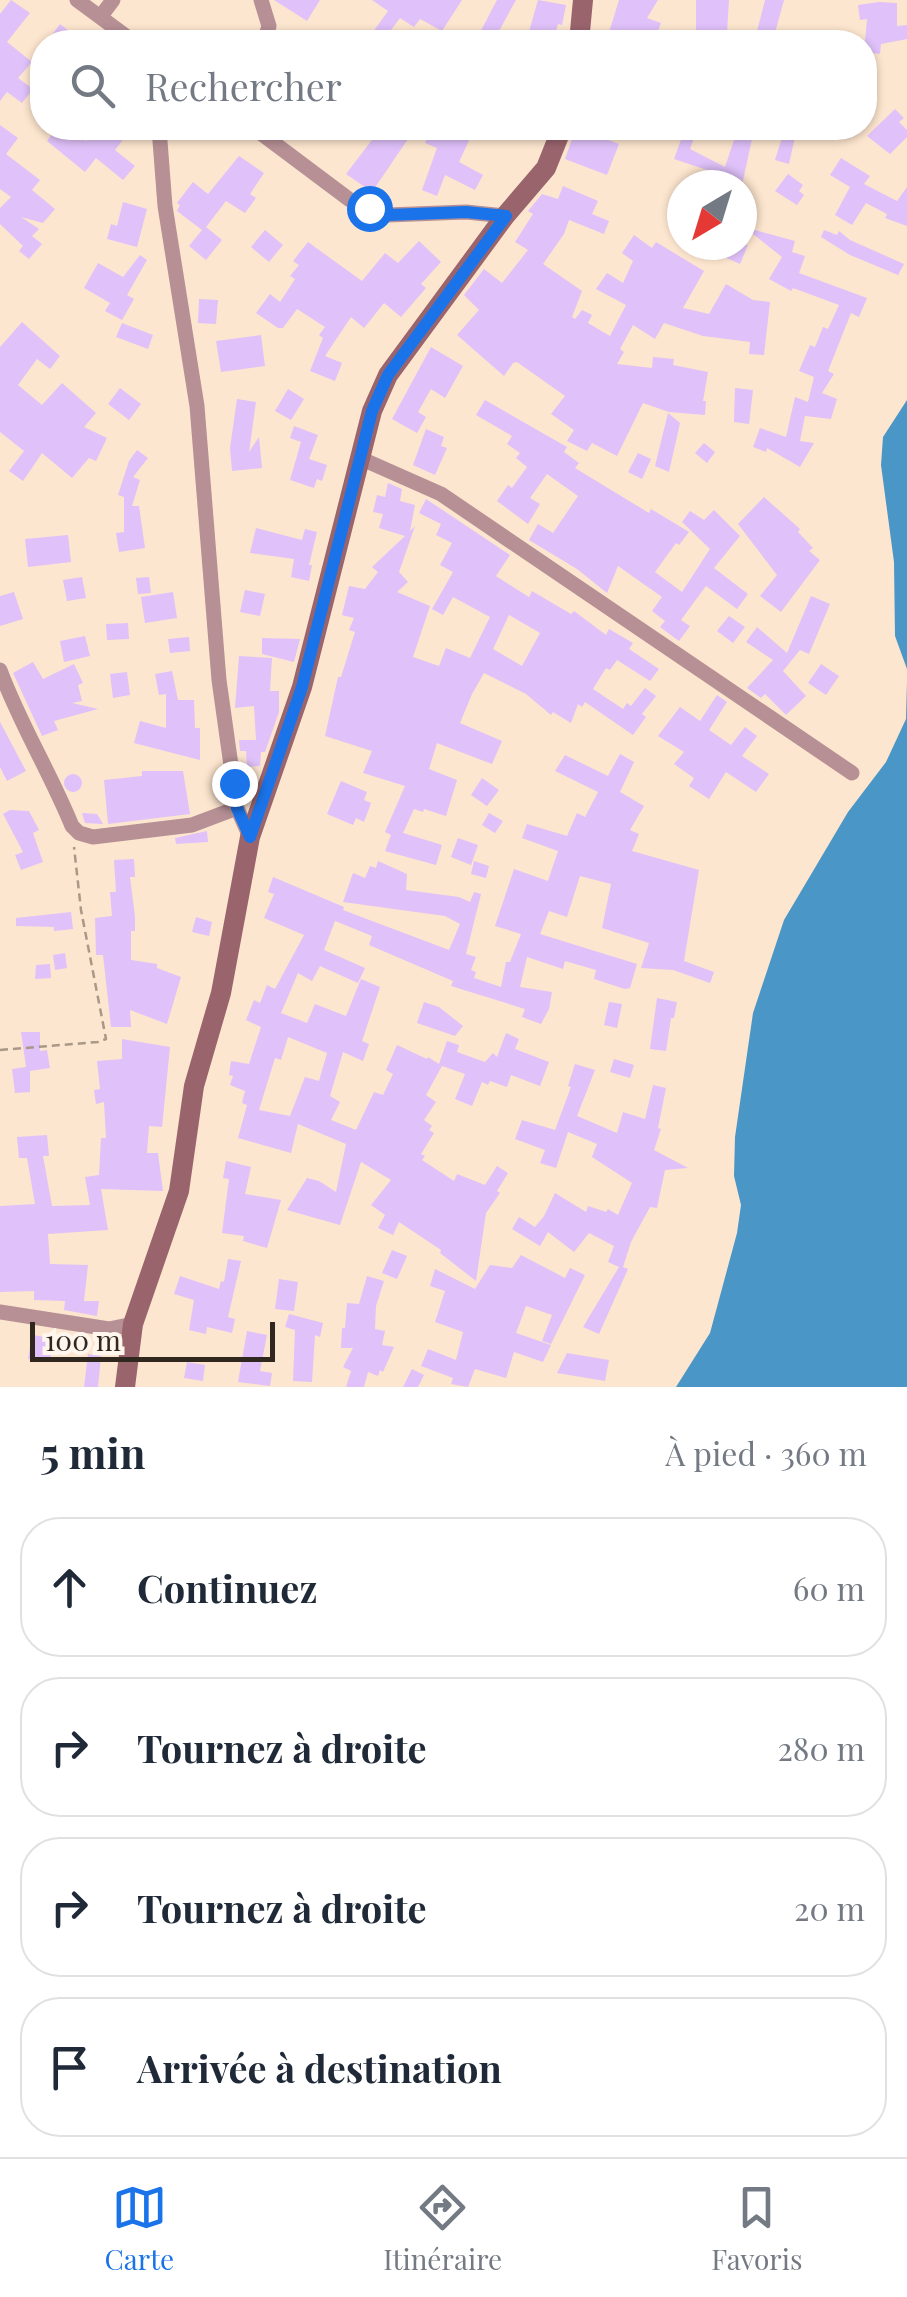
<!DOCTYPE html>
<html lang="fr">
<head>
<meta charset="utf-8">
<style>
  :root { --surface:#fff; --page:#f6f6f7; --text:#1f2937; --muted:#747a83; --line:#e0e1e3; --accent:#1a73e8 }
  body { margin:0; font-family:"Playfair Display",serif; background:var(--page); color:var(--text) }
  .compass { position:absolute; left:667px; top:170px; width:90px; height:90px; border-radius:50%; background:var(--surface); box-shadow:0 2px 8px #0004; rotate:218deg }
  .scale { position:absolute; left:30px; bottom:25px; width:245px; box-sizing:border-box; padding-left:10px; border:5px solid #30281f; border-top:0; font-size:28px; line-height:35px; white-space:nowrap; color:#30281f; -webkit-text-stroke:8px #fff6ed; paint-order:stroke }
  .stop { position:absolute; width:30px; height:30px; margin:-22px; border:8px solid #1a73e8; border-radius:50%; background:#fff }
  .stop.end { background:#1a73e8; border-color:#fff; box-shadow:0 2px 10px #0008 }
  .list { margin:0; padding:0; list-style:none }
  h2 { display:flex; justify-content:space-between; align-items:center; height:130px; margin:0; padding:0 40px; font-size:42px }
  h2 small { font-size:32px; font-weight:400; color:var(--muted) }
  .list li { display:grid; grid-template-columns:65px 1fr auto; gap:30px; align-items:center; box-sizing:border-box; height:140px; margin:0 20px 20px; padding:0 20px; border:2px solid var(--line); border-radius:40px }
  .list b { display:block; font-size:38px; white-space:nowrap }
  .list em { font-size:32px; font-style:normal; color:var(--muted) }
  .icon { flex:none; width:55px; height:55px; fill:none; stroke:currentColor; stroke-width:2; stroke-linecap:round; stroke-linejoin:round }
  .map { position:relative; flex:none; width:907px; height:1387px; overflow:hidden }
  .search { position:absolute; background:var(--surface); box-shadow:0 2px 8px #0004; left:30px; right:30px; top:30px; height:110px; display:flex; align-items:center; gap:25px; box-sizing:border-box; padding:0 35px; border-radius:40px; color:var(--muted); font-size:38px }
  .sheet { height:770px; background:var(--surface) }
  nav { display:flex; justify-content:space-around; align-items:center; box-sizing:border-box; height:140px; border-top:2px solid var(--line); background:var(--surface); font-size:28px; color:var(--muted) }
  nav a { display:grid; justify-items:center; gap:5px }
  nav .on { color:var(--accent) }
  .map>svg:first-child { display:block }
  .water { fill:#4a96c6 }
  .building { fill:#e0c1fa; fill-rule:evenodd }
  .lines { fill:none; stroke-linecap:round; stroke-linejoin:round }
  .path { stroke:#a99887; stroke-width:2.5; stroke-dasharray:8 5; stroke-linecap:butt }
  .minor { stroke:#b69095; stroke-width:15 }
  .secondary { stroke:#9a646d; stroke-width:20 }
  .route { stroke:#1a73e8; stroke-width:12 }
</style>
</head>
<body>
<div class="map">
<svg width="907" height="1387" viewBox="0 0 907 1387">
  <rect width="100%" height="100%" fill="#fde6cf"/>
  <path class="water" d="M907,400V669L895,636L894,562L881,465L883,437Z
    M907,681V1387H676L710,1333L737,1233L741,1205L734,1176L735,1137L753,1013L784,920L848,812L886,762L906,719Z"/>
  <path class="building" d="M11,0L30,13L7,42L32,62L18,78L33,89L22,103L7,92L0,101V14Z
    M274,0H320L307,21Z
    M372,0H462L442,31L420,19L414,27L400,18L382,42L370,36L388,11Z
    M497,0H516L493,42H475Z
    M538,0L566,5L562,25L558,24L553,42H526Z
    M619,0H658L647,18L661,23L654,42H606Z
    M696,0H729L727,33L715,31L714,42H696Z
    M765,0H784L773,40L756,35Z
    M879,2L897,3V26L907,25V39L881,44L880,54L864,52L867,19L860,20L858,5Z
    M60,24L83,42H59L51,36Z
    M895,109L904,118L899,122L907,130V137L890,154L867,136Z
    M0,125L18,138L6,154L40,180L32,190L55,209L43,223L21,217L39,229L32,236L42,244L29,259L19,251L23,246L0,224V208L11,197L0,189Z
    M56,128H66L86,141L96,128H132L115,150L135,166L123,180L96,158L85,172L47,141Z
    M381,128H399L410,136L372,192L346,174Z
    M432,128H453L471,136L459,162L483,175L475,190L445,175L437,196L422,190L437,148L425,143Z
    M576,128H589L588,132L619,144L607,175L565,159Z
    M785,128H797L789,164L775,160Z
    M683,134L694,138L690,149L725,167L736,134L752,139L742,185H720L722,175L674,159Z
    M239,156L264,173L250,194L256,198L245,213L226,201L206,227L222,240L206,260L189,246L202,230L177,211L180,205L177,203L193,182L208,194Z
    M841,158L870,176L864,184L897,201L907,187V226L885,218L887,214L866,203L852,225L835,215L850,187L830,175Z
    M788,174L803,185L799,191L804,195L797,205L775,191Z
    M563,186L598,201L592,214L609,221L604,234L569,220L564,234L543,264L582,291L572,317L575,319L582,310L592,315L588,323L610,336L626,305L596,289L607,273L623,283L633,261L622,253L634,235L652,248L656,242L704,271L683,308L709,314L726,284L753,300L770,302L764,355L749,354L750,342L703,336L664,323L655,339L633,325L620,349L624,352L617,364L652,368L653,357L674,359L673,365L708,372L703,401H706L705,415L669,412L643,403L617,456L592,443L587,451L567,441L574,430L551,414L565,396L517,362L513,363L504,376L457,335L479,310L464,295L484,269L502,283L528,250L515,242L533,214L528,211L542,194L558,199Z
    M123,202L147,209L137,247L107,239L111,224L117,226Z
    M744,227L795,241L792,252L805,256L799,273L867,298L859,317L851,313L828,371L834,374L822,393L837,399L831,419L805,416L800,441L814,443L800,467L767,448L766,452L753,447L760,428L786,437L795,397L808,402L814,377L799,371L810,345L815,347L823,327L828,329L839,305L793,288L791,291L769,279L782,257Z
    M265,230L283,245L269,262L251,247Z
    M824,230L837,235L839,231L850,240L904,264L898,275L850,255L821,237Z
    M419,241L441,262L421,284L426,288L401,317L384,303L364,328L351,317L325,356L342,363L335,381L310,371L323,338L319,335L325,327L297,309L283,328H278L256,313L270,294L280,302L295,279L290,276L299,265L293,261L308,242L362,281L385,253L398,263Z
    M727,245H748L740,264L722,256Z
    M140,255L147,260L127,295L134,299L122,320L105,311L110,303L84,288L98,263L123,277Z
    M199,299L218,300L216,324L198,323Z
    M22,322L60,356L50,369L37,359L18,385L42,405L62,383L96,413L84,427L107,438L96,461L89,458L72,478L42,453L23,481L9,471L24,451L0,432V347Z
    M122,323L153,335L148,349L116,337Z
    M261,335L265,366L221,372L216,341Z
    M431,347L463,366L445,398L431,389L418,412L426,417L417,433L392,419Z
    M120,388L141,404L129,420L108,404Z
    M735,388L753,390L749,424L734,422Z
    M288,389L304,399L291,420L275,411Z
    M237,399L256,402L249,452L259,437L262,468L232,471L230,448Z
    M485,400L567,447L564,452L579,463L575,468L649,513L651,509L689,532L679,545L676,543L655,572L682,592L710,549L682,522L690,511L704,520L714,510L740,536L714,568L748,594L737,609L706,586L681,620L690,626L679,641L660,627L665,621L652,611L662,597L618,566L607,593L577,569L529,540L538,524L553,533L578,496L547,474L530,498L540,504L528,524L497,501L508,485L512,488L527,467L516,458L520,453L507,444L512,436L476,415Z
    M668,413L680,423L669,472L655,466Z
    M294,426L318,435L309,459L327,465L322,481L317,479L314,488L290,480L301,442L290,438Z
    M426,429L444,437L441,446L447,448L435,475L413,465Z
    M704,443L715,452L707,463L695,453Z
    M137,450L148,458L133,477L140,480L132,506H139L145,548L119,552L116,533L124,532V497L118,495L129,461Z
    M638,453L651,459L642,479L628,472Z
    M388,483L402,489L400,501L415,505L410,531L415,526L399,572L408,582L397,592L430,606L413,657L439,666L446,648L470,658L490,617L453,597L443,615L432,609L453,572L440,565L452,543L436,535L441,524L419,513L426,499L510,555L496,576L529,597L532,591L571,614L574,611L606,635L609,629L633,643L629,649L659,669L650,681L617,660L610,670L606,668L593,689L623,709L627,703L631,706L645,688L656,696L642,714L646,717L633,735L585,702L582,707L578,704L571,723L553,712L551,715L526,694L484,673L472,694L460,723L502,741L492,764L437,743L429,769L457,780L446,816L424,809L423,812L414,809L403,833L442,845L436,865L385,851L391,835L385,832L405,786L363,773L372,751L325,736L338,677H341L355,632L349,630L354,618L342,615L349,586L365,589L378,572L372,567L405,536L379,528L383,514L373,512L377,495L385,497ZM509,615L540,633L522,666L493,649Z
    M764,497L800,529L798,532L813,548L809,551L820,560L781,612L760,596L777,575L738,524Z
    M256,528L302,540L305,529L317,532L309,565H312L309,581L291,577L294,559L250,553Z
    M68,535L71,562L28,567L25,539Z
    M82,577L86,598L67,601L63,580Z
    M149,577L151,593L138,594L136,578Z
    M245,590L265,594L260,616L240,612Z
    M14,592L23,619L0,626V596Z
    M173,592L177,618L145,623L141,597Z
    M811,596L830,604L809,654L800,650L783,671L806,696L786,715L765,694L761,698L747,688L773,660L746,642L757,627L787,653Z
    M729,616L745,627L733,643L717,631Z
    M128,623L129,639L107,640L106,624Z
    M85,636L90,656L64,662L60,641Z
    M189,637L190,651L170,653L168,639Z
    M262,638L300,639L294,662L262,654Z
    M239,656L272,658L270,691H279V712L265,752H261L260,766L247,767L246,751H240L239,740H256L254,706L235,708Z
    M33,662L43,679L74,664L83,683L78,685L82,701L72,703L98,709L54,721L58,730L42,736L13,673Z
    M821,664L839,676L826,695L808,683Z
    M172,671L178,700H194L195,728H200V760L134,743L140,721L166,728V694L159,695L155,674Z
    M127,672L130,695L113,698L110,674Z
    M717,695L727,702L709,730L731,745L745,727L757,736L742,756L769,774L756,792L726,772L709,799L689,786L694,778L674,764L684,752L658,736L680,707L700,721Z
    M0,722L26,771L7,781L0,767Z
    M620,754L634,762L620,792L644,806L630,830L639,834L632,851L699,870L684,961L714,972L710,983L673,970L641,968L649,943L602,928L611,884L580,876L567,917L549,911L540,934L637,964L630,988L625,989L594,979L596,970L565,961L563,969L527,957L520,987L552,992L549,1009L541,1024L522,1017L525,1009L451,986L453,981L369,945L372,936L335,921L324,950L365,968L358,983L320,966L312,981L298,973L281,1013L307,1023L315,1004L346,1016L361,979L380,987L362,1041L369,1044L363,1061L343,1052L330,1096L340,1102L331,1120L356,1130L374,1092L383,1095L393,1074L386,1070L397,1045L427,1059L428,1057L439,1064L447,1041L459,1045L457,1052L485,1062L493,1053L497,1057L506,1033L519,1039L515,1049L549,1062L540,1086L511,1075L507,1087L490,1081L488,1085L482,1082L472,1106L455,1099L465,1074L442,1066L426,1095L436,1102L424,1120L432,1126L429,1130L434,1133L421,1154L425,1156L422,1160L454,1181L457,1174L485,1185L497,1166L508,1173L497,1191L500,1193L486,1213L476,1281L440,1253L441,1250L399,1222L393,1235L378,1228L385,1215L371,1205L391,1180L361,1162L340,1225L287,1210L307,1178L319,1181L336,1192L346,1144L298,1124L291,1153L238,1138L247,1105L242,1103L245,1091L230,1085L233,1076L229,1075L231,1061L249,1064L261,1027L246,1020L254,1000L260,1003L267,985L275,989L304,935L264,918L274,894L268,892L273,877L344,907L343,910L449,950L460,924L445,916L343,902L353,873L365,878L370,866L376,868L378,861L407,874L406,890L459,897L470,902L474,892L481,894L466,954L476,957L471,970L476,972L474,978L501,987L506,962H510L521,934L495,926L514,869L548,881L558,851L522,838L527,824L567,836L577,813L585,817L598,792L555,771L565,755L608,776ZM288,1037L327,1053L319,1081L305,1077L290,1116L259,1110L275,1058L281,1060Z
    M142,771H183L190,814L108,824L104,780L142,776Z
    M64 783a9 9 0 1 1 18 0a9 9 0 1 1-18 0Z
    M482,778L499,790L487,806L471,795Z
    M341,781L367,792L364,800L371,803L364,822L356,818L353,825L327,814Z
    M10,810L29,811L39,830L33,833L43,862L21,870L15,855L23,852L3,814Z
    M82,813L97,814L103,824L85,823Z
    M489,813L503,821L495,833L482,825Z
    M207,831L208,842L176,844L175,838Z
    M458,838L478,845L471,865L451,857Z
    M134,859L135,877H130L135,917V931H131V960L157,964V968L181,977L167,1024L130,1010L131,1027H111L103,955H96L95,918L112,916L110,892H116L114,860Z
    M474,861L489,866L486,878L471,874Z
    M71,912L73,929L54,931V927L16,926V918Z
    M196,917L212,922L209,936L192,932Z
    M65,953L67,968L55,970L53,955Z
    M50,964L51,978L35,979L36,965Z
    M657,998L677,1002L674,1018H671L666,1051L650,1049Z
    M424,1002L439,1007L463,1026L455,1036L417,1023Z
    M609,1002L622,1004L617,1028L604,1025Z
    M21,1032H40V1051L47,1050L50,1068L30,1071V1092L15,1093L12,1069L26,1067Z
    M122,1039L170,1047L162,1127L149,1126L147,1153H158L163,1191L101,1189L108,1230L48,1234L50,1264L88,1265L84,1301H99L97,1316L64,1310L65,1301L34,1300V1291L0,1292V1206L35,1204L27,1158H19L17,1137L47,1135L49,1156H43L52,1206L90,1205L85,1177L99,1175L101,1138H106L104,1102L96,1104L94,1090L100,1089L97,1061L122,1059Z
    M614,1059L634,1065L630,1078L610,1072Z
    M575,1064L595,1070L577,1116L617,1133L623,1112L645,1119L653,1085L666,1088L658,1128L661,1129L654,1150L688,1168L665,1170L657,1208L650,1207L631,1242L623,1267L628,1269L599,1334L583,1327L619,1267L608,1262L614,1246L589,1233L574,1252L548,1232L540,1246L512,1229L519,1217L535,1227L544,1216L555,1193L586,1212L588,1206L606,1212L608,1209L618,1215L632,1183L592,1157L597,1144L568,1132L556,1168L540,1163L545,1150L515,1139L522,1120L555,1130L571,1087L568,1086Z
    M226,1161L251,1167L245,1194L281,1200L267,1248L243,1241L244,1236L222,1233L229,1179L223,1178Z
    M392,1250L407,1256L397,1279L382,1273Z
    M521,1255L565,1278L570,1268L585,1275L551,1344L542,1341L552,1315L526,1306L516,1333L551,1345L543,1362L514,1352L506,1378L475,1369L468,1387L451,1384L453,1378L421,1366L428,1349L456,1360L463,1332L435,1322L445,1291L430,1286L435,1269L475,1289L490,1265L512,1268Z
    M228,1259L241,1261L228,1317L235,1319L232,1333L207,1327L206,1334L189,1330L194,1300L174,1294L180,1276L219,1289L221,1281L224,1282Z
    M367,1276L384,1281L376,1306L375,1329L385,1331L382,1345L394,1347L383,1372L380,1370L378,1376L368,1372L364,1387H346L351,1371L343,1367L353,1348H341L342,1328H345L347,1303L359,1304Z
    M279,1279L298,1282L294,1311L275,1309Z
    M289,1314L323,1323L320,1337L315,1335L312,1382L293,1381L295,1330L285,1327Z
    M247,1331L267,1335L260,1371L272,1373L270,1386L238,1382Z
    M32,1335L53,1338L50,1362L28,1359Z
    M567,1353L609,1360L605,1381L557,1373Z
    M88,1354L101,1356L98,1387H84Z
    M187,1362L205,1365L203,1381L184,1378Z
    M412,1369L424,1375L418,1387H403Z"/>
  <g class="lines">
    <path class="path" d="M0,1050L98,1042L106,1039L81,910L74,847"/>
    <path class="minor" d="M77,0L134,42
      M261,0L269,26L264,42
      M101,16L113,0
      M159,128L165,206L197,406L219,680L237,808L250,837
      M254,128L350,200L388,215L466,212L505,216
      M362,459L441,494L852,773
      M0,670C20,724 50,772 72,826L79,833L93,837L192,825L237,808
      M0,1312L109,1329L133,1324"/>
    <path class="secondary" d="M579,42L583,0
      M125,1387L133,1324L179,1191L194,1086L221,993L250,837L302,687L372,411L388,375L505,216L546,168L562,128"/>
  </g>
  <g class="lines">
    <path class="route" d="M234,783L237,808L250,837L302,687L372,411L388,375L506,216L466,212L388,215L369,208"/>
  </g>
</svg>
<svg class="compass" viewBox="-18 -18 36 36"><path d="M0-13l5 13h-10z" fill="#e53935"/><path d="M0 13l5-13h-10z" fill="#747a83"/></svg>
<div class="scale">100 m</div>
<div class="stop" style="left:369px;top:208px"></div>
<div class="stop end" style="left:234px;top:783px"></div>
<div class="search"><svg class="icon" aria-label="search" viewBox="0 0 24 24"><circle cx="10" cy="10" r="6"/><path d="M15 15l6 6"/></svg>Rechercher</div>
</div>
<section class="sheet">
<h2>5 min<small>À pied · 360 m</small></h2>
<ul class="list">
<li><svg class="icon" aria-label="ahead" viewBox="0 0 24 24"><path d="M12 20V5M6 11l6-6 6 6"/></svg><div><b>Continuez</b></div><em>60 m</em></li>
<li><svg class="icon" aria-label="right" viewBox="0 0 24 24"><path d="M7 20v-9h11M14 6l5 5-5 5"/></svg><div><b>Tournez à droite</b></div><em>280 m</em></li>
<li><svg class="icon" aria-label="right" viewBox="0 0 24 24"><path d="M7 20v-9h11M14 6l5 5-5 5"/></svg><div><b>Tournez à droite</b></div><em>20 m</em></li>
<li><svg class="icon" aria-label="arrive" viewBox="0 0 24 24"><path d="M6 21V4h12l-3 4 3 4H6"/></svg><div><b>Arrivée à destination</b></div></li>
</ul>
</section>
<nav>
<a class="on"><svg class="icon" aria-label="map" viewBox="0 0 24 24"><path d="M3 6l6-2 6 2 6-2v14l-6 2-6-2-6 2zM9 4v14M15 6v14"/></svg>Carte</a>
<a><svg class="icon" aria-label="directions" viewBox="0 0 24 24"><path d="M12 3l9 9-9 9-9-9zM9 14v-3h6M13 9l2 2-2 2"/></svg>Itinéraire</a>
<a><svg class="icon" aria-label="saved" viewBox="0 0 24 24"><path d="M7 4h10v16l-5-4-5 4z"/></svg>Favoris</a>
</nav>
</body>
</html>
